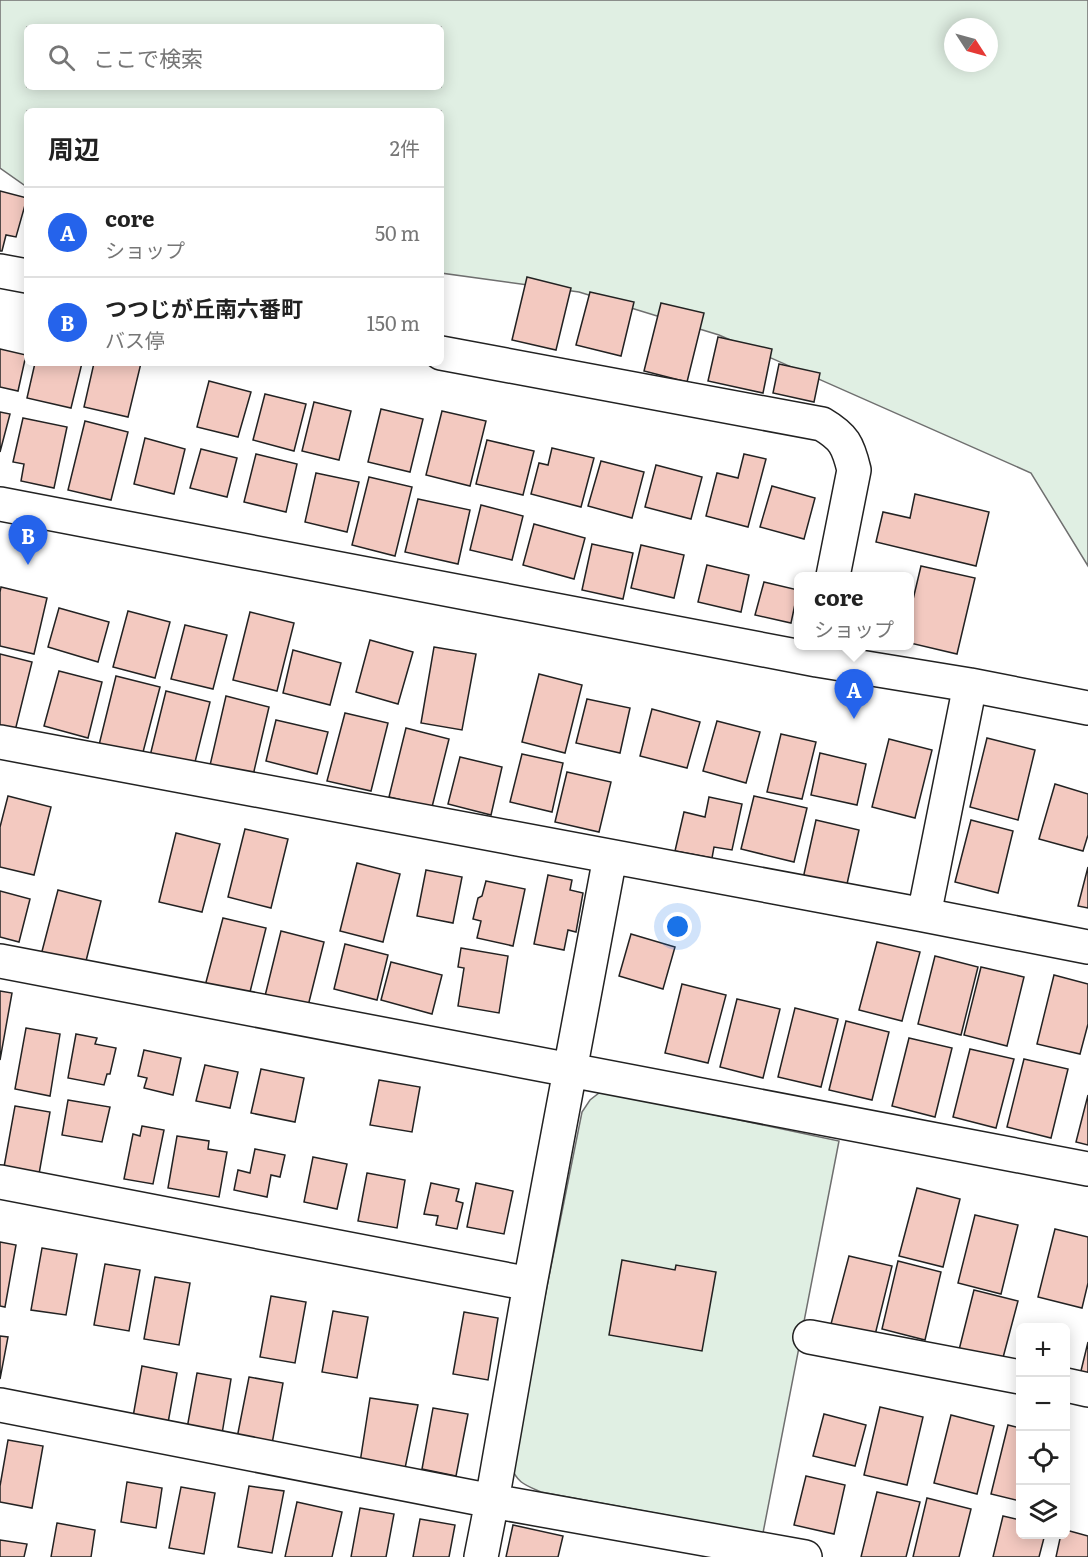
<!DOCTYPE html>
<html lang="ja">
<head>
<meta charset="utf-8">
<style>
  :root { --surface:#fff; --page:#f2f2f2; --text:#222; --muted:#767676; --line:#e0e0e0; --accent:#2563eb }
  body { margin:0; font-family:Literata,"Noto Sans JP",serif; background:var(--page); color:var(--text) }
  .controls { position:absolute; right:18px; bottom:18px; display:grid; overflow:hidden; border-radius:9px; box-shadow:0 3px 15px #0003 }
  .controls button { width:54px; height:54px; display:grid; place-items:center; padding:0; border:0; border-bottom:2px solid var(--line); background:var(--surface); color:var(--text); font:30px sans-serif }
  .compass { position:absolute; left:944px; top:18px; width:54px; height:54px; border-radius:50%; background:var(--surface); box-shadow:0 3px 15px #0003; rotate:126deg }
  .you { position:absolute; left:678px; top:927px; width:21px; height:21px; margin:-15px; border:4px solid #fff; border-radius:50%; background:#1a73e8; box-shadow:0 0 0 9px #1a73e833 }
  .badge { display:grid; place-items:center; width:39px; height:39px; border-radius:50%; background:var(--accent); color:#fff; font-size:20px; font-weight:700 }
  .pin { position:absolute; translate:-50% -50px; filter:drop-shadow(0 2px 3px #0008) }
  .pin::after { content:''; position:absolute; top:32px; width:21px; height:18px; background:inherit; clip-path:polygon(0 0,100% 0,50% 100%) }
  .popup { position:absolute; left:794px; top:572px; width:120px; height:78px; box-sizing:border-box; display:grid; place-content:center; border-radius:9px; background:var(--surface); filter:drop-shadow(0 2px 4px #0005); font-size:20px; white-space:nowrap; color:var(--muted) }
  .popup b { font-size:22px; color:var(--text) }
  .popup::after { content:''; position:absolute; left:50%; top:100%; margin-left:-12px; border:12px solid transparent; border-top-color:var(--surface) }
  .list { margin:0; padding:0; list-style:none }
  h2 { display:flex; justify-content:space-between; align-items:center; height:78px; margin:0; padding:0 24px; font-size:26px }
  h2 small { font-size:20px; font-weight:400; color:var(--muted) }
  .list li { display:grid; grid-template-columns:39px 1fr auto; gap:18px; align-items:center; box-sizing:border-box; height:90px; padding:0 24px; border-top:2px solid var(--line) }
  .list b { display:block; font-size:22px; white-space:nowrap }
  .list p { margin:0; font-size:20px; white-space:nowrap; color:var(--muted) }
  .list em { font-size:20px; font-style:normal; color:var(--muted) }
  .icon { flex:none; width:33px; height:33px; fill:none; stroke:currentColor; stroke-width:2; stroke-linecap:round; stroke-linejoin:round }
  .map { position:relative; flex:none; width:1088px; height:1557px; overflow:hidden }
  .search { position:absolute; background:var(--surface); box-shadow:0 3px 15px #0003; left:24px; top:24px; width:420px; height:66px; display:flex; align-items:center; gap:15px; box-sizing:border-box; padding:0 21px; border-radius:9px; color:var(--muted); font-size:22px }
  .panel { position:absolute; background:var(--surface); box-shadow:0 3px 15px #0003; left:24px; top:108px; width:420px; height:258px; border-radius:9px }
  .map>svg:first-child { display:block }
  .green { fill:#e0efe3; stroke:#6f6f6f; stroke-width:1.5; fill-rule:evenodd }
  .building { fill:#f3c9c0; stroke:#222; stroke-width:1.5 }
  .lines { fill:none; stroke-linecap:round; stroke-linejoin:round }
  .minor-casing { stroke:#222; stroke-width:36 }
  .minor { stroke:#fff; stroke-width:33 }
</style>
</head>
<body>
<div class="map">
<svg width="1088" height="1557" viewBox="0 0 1088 1557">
  <rect width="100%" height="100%" fill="#fff"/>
  <path class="green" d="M0,0H1088V566L1031,473L719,335L579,292L441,273V111H27V187L0,168ZM27,27H441V87H27ZM953,27H989V63H953Z
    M599,1093H611L839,1141L763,1533L541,1492C525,1485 517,1483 511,1466L582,1112L590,1100Z"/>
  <path class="building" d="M0,191L27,198L16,237L6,235L2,251H0Z
    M527,277L571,288L556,350L512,340Z
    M590,292L634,302L621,356L576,345Z
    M661,303L704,313L687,382L644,371Z
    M718,337L772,349L763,393L708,381Z
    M0,349L26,355L18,391L0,387Z
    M35,363H82L71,408L27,398Z
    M94,363H141L128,417L84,407Z
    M779,364L820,373L814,402L773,393Z
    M209,381L251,392L238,437L197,427Z
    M265,394L306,404L294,451L253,440Z
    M314,402L351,411L339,460L302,451Z
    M381,409L423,419L410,472L368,462Z
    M442,411L486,421L470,486L426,475Z
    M0,412L10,414L0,452Z
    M23,418L67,427L54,488L21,481L24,464L13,462Z
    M85,421L128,432L111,500L68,490Z
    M145,438L185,449L174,494L134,484Z
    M487,440L534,451L523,495L476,484Z
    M552,448L594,458L581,507L531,494L539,463L548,465Z
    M201,449L237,458L227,497L190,488Z
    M256,454L297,464L286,512L244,502Z
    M744,454L766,459L748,527L706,516L717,473L738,478Z
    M601,461L644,472L632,518L588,506Z
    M656,465L702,477L691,519L645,507Z
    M316,473L359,482L347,532L305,522Z
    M369,477L412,487L395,556L352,545Z
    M772,486L815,498L804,539L760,527Z
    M915,494L989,512L976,566L876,542L883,512L910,518Z
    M418,499L470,510L458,564L405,552Z
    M481,505L523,516L512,560L470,550Z
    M534,524L585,538L574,579L523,565Z
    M592,544L633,553L623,599L582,590Z
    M641,545L684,555L674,598L631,588Z
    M707,565L749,575L741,612L698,602Z
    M921,566L975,578L957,654L910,643V612Z
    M764,582L798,590L791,623L755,615Z
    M1,587L47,598L34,654L0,646V592Z
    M59,608L109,622L98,662L48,647Z
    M128,611L170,622L155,678L113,667Z
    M250,612L294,623L277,691L233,680Z
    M185,625L227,635L213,689L171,679Z
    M370,640L413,652L398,704L356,692Z
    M434,647L476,654L462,730L421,723Z
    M293,650L341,663L330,705L283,693Z
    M0,654L32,662L15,731L0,727Z
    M59,671L102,682L88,738L44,726Z
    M539,674L582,685L565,753L522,742Z
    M116,676L160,687L142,756L99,745Z
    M166,691L210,702L193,770L149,760Z
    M226,696L269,707L251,784L208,774Z
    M587,699L630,708L620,753L576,743Z
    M652,709L700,722L687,768L640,756Z
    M345,713L388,723L371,791L327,781Z
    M276,720L328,732L317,774L266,761Z
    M717,721L760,732L746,783L703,771Z
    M406,728L449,739L432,807L389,797Z
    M781,734L816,742L802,799L767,792Z
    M987,738L1035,750L1018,820L970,807Z
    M889,739L932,750L915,818L872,807Z
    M820,753L866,764L857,805L811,795Z
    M522,754L563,763L552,812L510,802Z
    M460,757L502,767L491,815L448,804Z
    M567,772L611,782L599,832L555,822Z
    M1055,784L1088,794V835L1083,851L1039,839Z
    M8,796L51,807L34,875L0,867V827Z
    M754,796L807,808L794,862L741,849Z
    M709,797L742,804L732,850L714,847L712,858L675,851L684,812L705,817Z
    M816,820L859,830L845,893L802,883Z
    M971,820L1013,831L998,893L955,882Z
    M245,829L288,839L271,908L228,897Z
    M176,833L220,844L202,912L159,902Z
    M357,863L400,874L383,942L340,931Z
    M1088,867V908L1078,906Z
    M426,870L462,877L453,923L417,916Z
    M548,875L572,880L570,890L583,893L576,932L568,930L564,950L534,944Z
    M486,881L525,889L513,946L477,938L481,921L473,919L478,898L482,896Z
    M58,890L101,901L84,969L40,959Z
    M0,891L30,899L19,942L0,937Z
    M223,918L266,928L249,996L205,986Z
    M281,931L324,942L307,1010L264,1000Z
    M631,934L675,947L663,989L619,976Z
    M877,942L920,952L902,1021L859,1010Z
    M345,944L388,955L377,1000L334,989Z
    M461,948L508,956L499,1013L458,1006L464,968L458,967Z
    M935,956L978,967L961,1035L918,1024Z
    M391,962L442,975L432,1014L381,1000Z
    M981,967L1024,977L1007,1046L964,1035Z
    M1054,975L1088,984V1024L1080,1054L1037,1044Z
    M682,984L726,995L708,1063L665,1053Z
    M0,991L12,993L0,1060Z
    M737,999L780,1009L763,1078L720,1067Z
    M795,1008L838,1019L821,1087L778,1077Z
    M846,1021L889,1032L872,1100L829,1090Z
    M26,1028L60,1034L50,1096L15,1089Z
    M76,1034L97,1038L95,1044L116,1048L110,1074H107L104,1085L68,1078Z
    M909,1038L952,1048L935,1117L892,1106Z
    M970,1049L1014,1059L996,1128L953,1117Z
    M144,1050L181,1058L173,1095L144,1088L147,1078L138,1076Z
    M1024,1059L1068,1069L1051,1138L1007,1127Z
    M205,1065L238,1072L230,1108L196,1101Z
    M261,1069L304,1078L295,1122L251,1113Z
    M379,1080L420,1087L412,1132L370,1125Z
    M1088,1095V1145L1076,1142Z
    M68,1100L110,1107L102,1142L62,1135Z
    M15,1106L50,1112L39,1174L4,1167Z
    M142,1126L164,1130L153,1184L124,1179L133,1134L140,1136Z
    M177,1136L209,1141L208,1149L227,1152L219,1197L168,1188Z
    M255,1149L285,1155L280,1177L271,1175L267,1197L234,1190L238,1170L250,1173Z
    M313,1157L347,1164L337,1209L304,1202Z
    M367,1173L405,1180L397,1228L358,1221Z
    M431,1183L459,1189L456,1201L463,1203L457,1229L436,1225L438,1216L424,1214Z
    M476,1183L513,1191L504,1234L467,1227Z
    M917,1188L960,1199L943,1267L899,1256Z
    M975,1215L1018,1225L1001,1294L958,1283Z
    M1055,1229L1088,1237V1283L1082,1308L1038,1297Z
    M0,1242L16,1245L5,1307L0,1306Z
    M42,1248L77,1254L66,1315L31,1310Z
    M849,1256L892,1266L875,1335L831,1324Z
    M622,1260L675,1270L676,1265L716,1272L702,1351L609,1335Z
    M898,1261L941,1272L925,1340L882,1329Z
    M105,1264L140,1270L129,1331L94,1325Z
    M155,1277L190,1283L179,1345L144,1339Z
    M974,1290L1018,1301L1000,1369L957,1358Z
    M271,1296L306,1302L295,1363L260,1357Z
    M333,1311L368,1317L357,1378L322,1372Z
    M464,1312L498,1318L488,1380L453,1374Z
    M0,1336L8,1337L0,1379Z
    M1088,1342V1377L1080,1375Z
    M142,1366L177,1373L166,1434L131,1428Z
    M197,1373L231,1379L221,1440L186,1434Z
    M249,1377L283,1383L272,1444L237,1438Z
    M370,1398L418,1405L403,1478L359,1469Z
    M880,1407L923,1417L907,1485L864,1475Z
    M433,1408L468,1414L456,1476L422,1469Z
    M824,1414L866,1425L855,1466L813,1456Z
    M951,1415L994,1426L977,1494L934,1483Z
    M1008,1425L1020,1428V1501L991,1494Z
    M8,1440L43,1446L32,1508L0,1502V1486Z
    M806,1476L845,1485L834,1534L794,1525Z
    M127,1482L162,1488L156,1528L121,1522Z
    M249,1486L284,1491L272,1553L238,1547Z
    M181,1487L215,1493L204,1554L169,1548Z
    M877,1492L920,1502L906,1557H861Z
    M927,1498L971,1509L959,1557H913Z
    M297,1502L342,1512L332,1557H285Z
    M360,1508L394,1514L386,1557H351Z
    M1003,1516L1020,1520V1534H1045L1039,1557H993Z
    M420,1519L455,1525L449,1557H413Z
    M57,1523L95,1530L91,1557H51Z
    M513,1525L563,1536L558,1557H506Z
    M1066,1530L1088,1536V1557H1056L1061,1534H1066Z
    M0,1540L27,1544L24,1557H0Z"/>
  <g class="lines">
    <defs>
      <path id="minor" d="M0,271L27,276
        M441,353L822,424C844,437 848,445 854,470L833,576
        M0,504L817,660L970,685L1088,708
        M970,685L924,915L1088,947
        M0,742L924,915
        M0,961L1088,1169
        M0,1182L530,1284
        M810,1337L1020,1377
        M1066,1385L1088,1390
        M0,1405L492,1501L805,1557
        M481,1557L492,1501L530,1284L610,857"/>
    </defs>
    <use href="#minor" class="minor-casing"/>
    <use href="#minor" class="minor"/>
  </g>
</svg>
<div class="controls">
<button>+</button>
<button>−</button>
<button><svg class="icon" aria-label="locate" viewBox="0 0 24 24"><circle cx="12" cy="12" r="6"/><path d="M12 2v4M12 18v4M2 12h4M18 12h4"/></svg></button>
<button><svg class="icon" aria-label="layers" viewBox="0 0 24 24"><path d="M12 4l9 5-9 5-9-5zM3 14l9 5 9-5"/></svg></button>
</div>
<svg class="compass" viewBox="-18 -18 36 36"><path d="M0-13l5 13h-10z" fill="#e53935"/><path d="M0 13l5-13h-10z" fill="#767676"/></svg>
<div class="you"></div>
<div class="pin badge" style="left:854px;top:719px">A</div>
<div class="popup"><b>core</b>ショップ</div>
<div class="pin badge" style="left:28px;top:565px">B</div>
<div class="search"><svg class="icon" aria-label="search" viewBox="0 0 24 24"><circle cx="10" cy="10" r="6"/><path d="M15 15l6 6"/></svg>ここで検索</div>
<section class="panel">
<h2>周辺<small>2件</small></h2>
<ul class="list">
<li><span class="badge">A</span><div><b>core</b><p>ショップ</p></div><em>50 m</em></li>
<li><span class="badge">B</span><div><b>つつじが丘南六番町</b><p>バス停</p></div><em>150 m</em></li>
</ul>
</section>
</div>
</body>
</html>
